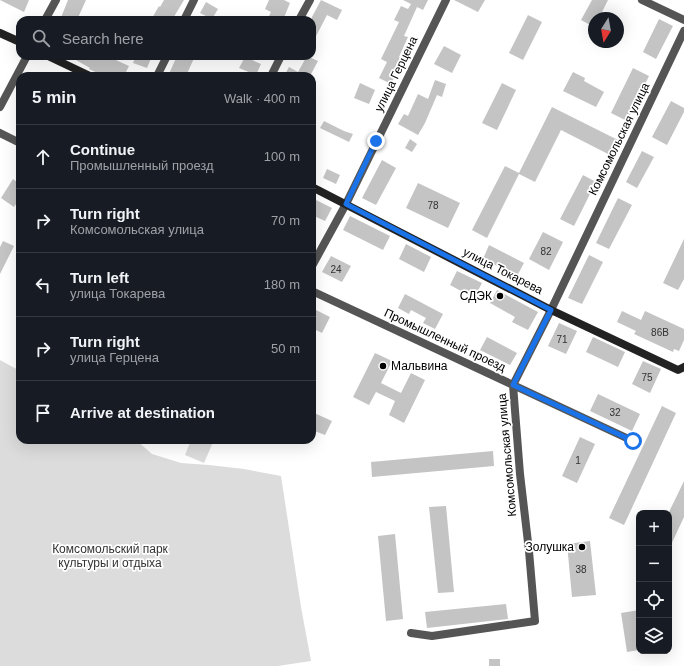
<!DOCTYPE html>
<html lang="en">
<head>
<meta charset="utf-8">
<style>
  :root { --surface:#171b24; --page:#20242c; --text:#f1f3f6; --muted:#9ea1a6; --line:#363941 }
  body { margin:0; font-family:Arial,sans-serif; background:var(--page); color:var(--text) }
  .controls { position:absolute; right:12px; bottom:12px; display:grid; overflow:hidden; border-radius:8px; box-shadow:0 4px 16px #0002 }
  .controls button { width:36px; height:36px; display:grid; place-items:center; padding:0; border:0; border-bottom:1px solid var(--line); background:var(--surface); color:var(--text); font:20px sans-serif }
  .compass { position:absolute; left:588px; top:12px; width:36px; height:36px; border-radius:50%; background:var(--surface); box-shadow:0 4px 16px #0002; rotate:191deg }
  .stop { position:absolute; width:12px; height:12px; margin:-9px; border:3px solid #1a73e8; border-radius:50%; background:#fff }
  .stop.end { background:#1a73e8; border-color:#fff; box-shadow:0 1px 4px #0008 }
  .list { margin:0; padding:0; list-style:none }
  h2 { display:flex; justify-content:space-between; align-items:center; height:52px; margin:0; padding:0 16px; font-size:17px }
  h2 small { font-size:13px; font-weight:400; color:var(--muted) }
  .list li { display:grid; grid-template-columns:26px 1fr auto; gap:12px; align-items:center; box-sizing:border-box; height:64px; padding:0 16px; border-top:1px solid var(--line) }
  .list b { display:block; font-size:15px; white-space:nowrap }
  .list p { margin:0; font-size:13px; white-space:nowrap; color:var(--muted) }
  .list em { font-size:13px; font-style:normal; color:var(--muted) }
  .icon { flex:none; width:22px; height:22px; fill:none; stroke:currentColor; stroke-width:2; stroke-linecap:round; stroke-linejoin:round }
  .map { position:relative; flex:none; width:684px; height:666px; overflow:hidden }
  .search { position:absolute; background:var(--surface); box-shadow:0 4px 16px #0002; left:16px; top:16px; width:300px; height:44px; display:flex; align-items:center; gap:10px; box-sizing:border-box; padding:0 14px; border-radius:12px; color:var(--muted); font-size:15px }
  .panel { position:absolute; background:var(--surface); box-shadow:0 4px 16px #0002; left:16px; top:72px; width:300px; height:372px; border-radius:12px }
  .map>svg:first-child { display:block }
  .green { fill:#dcdcdc }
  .building { fill:#c4c4c4 }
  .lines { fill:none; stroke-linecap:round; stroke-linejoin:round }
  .street { stroke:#555; stroke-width:8 }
  .secondary { stroke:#222; stroke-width:8 }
  .route { stroke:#1a73e8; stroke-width:5 }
  .poi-dot { fill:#000; stroke:#fff; stroke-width:1.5 }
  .labels { text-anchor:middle; stroke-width:3.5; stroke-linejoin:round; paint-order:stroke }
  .number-label { font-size:10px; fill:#313131 }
  .street-label { font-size:12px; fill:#000; stroke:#fff }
  .poi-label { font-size:12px; fill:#000; stroke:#fff; text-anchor:end }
  .park-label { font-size:12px; fill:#333; stroke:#fff }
</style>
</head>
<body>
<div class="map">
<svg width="684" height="666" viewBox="0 0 684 666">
  <rect width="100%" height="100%" fill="#fff"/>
  <path class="green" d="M0,360L20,371V440H136L152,454L181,463L209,465L244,469L281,476L301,607L311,661L278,666H0Z
    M191,440H214L204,463L185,455Z"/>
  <path class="building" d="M0,0H29L24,12Z
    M68,0H86L77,20H60Z
    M164,0H184L172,20H151L159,6L160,7Z
    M269,0H284L290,3L283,20H267L271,12L265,9Z
    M321,0L342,10L337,20L327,15L312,44V17Z
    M403,0H428L423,10L417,7L404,36L408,37L399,57L401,58L391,76L394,78L391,84L379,78L387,62L381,59L399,22L394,20L401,6L408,9L411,4Z
    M454,0H485L478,12Z
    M592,0H608L599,18H594V27L581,20Z
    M206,2L218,9L212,19L200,13Z
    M528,15L542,22L523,60L509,53Z
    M659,19L673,26L656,59L643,52Z
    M444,46L461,55L452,73L434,64Z
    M69,56H107L129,66L124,76H104L89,69L90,68Z
    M136,56H152L147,68L133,63Z
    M177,56H195L186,76H168Z
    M307,56L318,61L310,76H284L289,67L298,72Z
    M245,57L261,64L256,75L239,68Z
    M633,68L649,76L627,121L611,113Z
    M573,72L585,78L584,81L604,92L596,107L563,91Z
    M435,80L446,84L442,97L437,95L425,123L418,135L398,124L404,114L408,116L418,94L428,99Z
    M360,83L375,90L369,104L354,98Z
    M502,83L516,90L497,130L482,123Z
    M671,101L684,108V112L667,145L652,137Z
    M552,107L618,140L610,155L561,130L535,182L519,174L487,238L472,230L505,166L519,173Z
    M324,121L344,131L353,134L349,142L320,128Z
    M410,139L417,144L412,152L405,148Z
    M642,151L654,157L637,188L626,182Z
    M382,160L396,168L376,205L362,198Z
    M327,169L340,175L336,184L323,178Z
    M583,175L596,182L574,226L560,219Z
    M13,179L20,184V198L14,207L1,198Z
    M418,183L460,203L448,228L406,208Z
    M312,198L332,208L325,221L312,215Z
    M618,198L632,205L609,249L596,243Z
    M350,216L390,236L383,250L343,230Z
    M543,232L563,242L549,270L529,259Z
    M684,239V279L678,290L663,283Z
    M3,241L14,246L0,274V247Z
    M406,244L431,257L424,272L399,259Z
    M489,245L524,263L517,276L483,259Z
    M589,255L603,262L582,304L568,298Z
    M331,256L351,266L342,282L322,272Z
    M457,271L482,283L474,298L450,285Z
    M497,290L538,312L528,330L512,322L515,317L490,303Z
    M405,294L443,314L435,329L423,323L426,318L411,310L409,314L398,308Z
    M312,308L330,317L322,333L312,328Z
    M622,311L641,320L645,311L684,329V340L679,351L674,349L673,352L634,334L636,331L617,322Z
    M559,323L577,331L566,354L548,346Z
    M487,337L517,353L510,365L480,350Z
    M593,337L625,352L618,367L586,352Z
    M375,353L392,361L381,383L401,393L411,373L425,380L404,423L389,415L395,401L376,392L369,405L353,397Z
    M643,361L661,369L650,393L632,384Z
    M598,394L640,414L632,431L590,411Z
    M662,406L676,413L624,525L609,518Z
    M312,412L332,421L325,435L312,430Z
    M580,437L595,444L577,483L562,476Z
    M493,451L494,466L372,477L371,462Z
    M684,481V517L669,549V512Z
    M446,506L454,592L438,593L429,507Z
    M395,534L403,619L386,621L378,536Z
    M590,541L596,595L572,597L567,544Z
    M506,604L508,619L427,628L425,612Z
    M639,610V650L627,652L621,613Z
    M489,659H500V666H489Z"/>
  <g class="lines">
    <path class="street" d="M642,0L684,20
      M45,20L56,0
      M184,20L194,0
      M299,20L310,0
      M157,76L167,56
      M271,76L281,56
      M0,107L27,56
      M0,133L20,143
      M312,266L346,204L446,0
      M312,291L633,441
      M411,633L432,636L535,621L529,551L520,474L513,385L551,310L684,31"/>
    <path class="secondary" d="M0,33L20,42
      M48,56L90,76
      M312,187L551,310L678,370L684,367"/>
  </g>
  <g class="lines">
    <path class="route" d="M376,141L346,204L551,310L513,385L633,441"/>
  </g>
  <g class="poi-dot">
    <circle cx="500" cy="296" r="4"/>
    <circle cx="383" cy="366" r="4"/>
    <circle cx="582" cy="547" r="4"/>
  </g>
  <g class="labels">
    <g class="number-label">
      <text x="433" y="209">78</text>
      <text x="546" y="255">82</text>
      <text x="336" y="273">24</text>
      <text x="660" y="336">86В</text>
      <text x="562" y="343">71</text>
      <text x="647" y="381">75</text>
      <text x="615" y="416">32</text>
      <text x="578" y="464">1</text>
      <text x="581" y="573">38</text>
    </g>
    <g class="street-label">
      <text transform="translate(396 74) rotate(-64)" y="4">улица Герцена</text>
      <text transform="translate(619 139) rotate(-64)" y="4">Комсомольская улица</text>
      <text transform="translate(503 271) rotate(27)" y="4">улица Токарева</text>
      <text transform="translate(445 340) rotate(25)" y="4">Промышленный проезд</text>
      <text transform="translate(507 455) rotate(-95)" y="4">Комсомольская улица</text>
    </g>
    <g class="poi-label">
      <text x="492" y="300">СДЭК</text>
      <text x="391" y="370" text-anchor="start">Мальвина</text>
      <text x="574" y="551">Золушка</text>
    </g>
    <g class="park-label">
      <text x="110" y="553">Комсомольский парк<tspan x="110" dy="14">культуры и отдыха</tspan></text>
    </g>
  </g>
</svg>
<div class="controls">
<button>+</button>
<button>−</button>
<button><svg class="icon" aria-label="locate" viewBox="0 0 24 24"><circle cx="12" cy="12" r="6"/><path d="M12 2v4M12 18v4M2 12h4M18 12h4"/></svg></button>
<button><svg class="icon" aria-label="layers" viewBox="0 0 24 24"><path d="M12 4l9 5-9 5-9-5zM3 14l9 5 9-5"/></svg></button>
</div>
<svg class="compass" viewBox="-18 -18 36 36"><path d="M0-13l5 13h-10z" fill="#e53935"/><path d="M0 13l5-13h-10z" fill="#9ea1a6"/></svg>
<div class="stop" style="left:633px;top:441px"></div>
<div class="stop end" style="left:376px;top:141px"></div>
<div class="search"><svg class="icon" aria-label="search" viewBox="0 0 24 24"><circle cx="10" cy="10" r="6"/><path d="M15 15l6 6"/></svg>Search here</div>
<section class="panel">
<h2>5 min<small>Walk · 400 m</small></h2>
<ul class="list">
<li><svg class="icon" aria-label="ahead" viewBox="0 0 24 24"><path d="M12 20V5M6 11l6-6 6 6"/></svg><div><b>Continue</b><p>Промышленный проезд</p></div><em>100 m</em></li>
<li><svg class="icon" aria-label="right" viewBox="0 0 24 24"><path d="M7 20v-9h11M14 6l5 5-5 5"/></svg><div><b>Turn right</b><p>Комсомольская улица</p></div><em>70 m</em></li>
<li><svg class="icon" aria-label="left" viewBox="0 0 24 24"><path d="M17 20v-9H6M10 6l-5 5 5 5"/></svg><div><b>Turn left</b><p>улица Токарева</p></div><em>180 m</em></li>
<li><svg class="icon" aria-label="right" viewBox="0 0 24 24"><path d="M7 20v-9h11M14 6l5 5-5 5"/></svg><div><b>Turn right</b><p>улица Герцена</p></div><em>50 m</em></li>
<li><svg class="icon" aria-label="arrive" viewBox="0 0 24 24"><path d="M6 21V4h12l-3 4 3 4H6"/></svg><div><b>Arrive at destination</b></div></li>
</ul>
</section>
</div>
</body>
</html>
